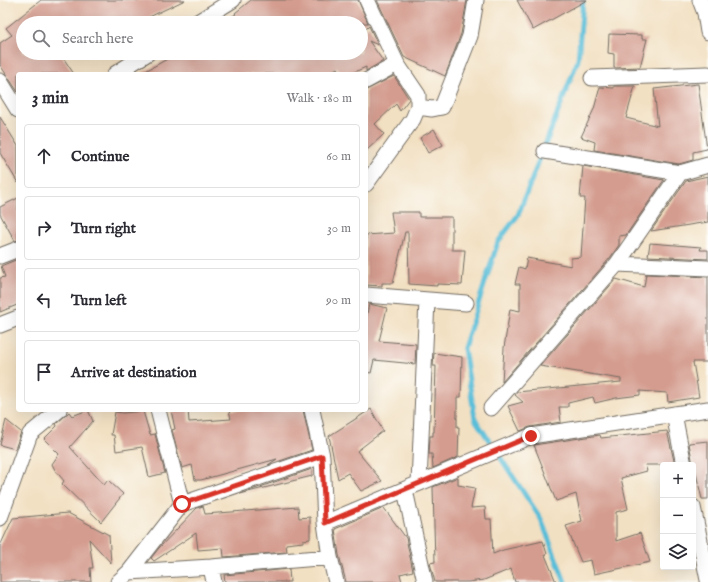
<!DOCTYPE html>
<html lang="en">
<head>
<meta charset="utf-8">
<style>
  :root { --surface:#fff; --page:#f7f7f7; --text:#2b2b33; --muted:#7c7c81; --line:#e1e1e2 }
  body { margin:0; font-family:"IM FELL English",serif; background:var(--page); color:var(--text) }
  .controls { position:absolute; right:12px; bottom:12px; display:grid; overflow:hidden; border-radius:4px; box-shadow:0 4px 16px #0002 }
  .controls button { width:36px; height:36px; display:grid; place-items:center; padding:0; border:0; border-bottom:1px solid var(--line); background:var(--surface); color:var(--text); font:20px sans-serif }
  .stop { position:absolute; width:12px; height:12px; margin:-9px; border:3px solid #d93025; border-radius:50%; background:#fff }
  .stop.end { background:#d93025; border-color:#fff; box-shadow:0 1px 4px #0008 }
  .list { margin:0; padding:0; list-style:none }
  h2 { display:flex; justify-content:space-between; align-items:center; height:52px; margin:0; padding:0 16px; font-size:17px }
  h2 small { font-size:13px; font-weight:400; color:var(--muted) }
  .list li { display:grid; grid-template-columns:26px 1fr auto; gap:12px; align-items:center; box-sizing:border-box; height:64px; margin:0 8px 8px; padding:0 8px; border:1px solid var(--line); border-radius:4px }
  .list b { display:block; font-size:15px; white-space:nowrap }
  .list em { font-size:13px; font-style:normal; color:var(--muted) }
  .icon { flex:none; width:22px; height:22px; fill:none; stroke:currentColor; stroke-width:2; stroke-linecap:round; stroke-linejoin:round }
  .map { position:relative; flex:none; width:708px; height:582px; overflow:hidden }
  .search { position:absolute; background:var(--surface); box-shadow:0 4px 16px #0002; left:16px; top:16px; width:352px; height:44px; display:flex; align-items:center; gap:10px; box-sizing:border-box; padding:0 14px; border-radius:22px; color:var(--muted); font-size:15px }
  .panel { position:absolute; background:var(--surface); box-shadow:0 4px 16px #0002; left:16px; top:72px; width:352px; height:340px; border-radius:4px }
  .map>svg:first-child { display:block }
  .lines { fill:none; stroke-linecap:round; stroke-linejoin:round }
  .stream { stroke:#5abed8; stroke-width:5 }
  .building { fill:#d49c8f }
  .minor-casing { stroke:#716a60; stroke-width:17 }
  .minor { stroke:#fff; stroke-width:15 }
  .route { stroke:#d93025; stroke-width:5 }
</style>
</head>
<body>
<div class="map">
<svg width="708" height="582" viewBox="0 0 708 582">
  <rect width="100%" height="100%" fill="#fdfcf7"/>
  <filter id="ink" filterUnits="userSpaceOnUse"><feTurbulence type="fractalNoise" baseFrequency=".025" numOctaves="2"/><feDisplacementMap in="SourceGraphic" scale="8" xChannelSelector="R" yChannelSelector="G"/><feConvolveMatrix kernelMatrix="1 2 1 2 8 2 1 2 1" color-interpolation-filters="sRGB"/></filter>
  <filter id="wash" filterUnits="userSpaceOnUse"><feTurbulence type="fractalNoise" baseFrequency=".012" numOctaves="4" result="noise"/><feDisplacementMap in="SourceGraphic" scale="16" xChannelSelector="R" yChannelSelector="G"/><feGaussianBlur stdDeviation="0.9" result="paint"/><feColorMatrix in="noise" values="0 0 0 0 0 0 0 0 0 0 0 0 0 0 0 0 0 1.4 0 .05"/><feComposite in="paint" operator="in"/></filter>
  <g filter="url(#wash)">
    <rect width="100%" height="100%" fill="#f2e0c2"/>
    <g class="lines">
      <path class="stream" d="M565,582L541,519L475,419L464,348L498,242L518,215L578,60L583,0"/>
    </g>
    <g id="blocks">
      <path class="building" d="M41,0H185L145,19L147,23H23V53H60L74,74H18V92L0,65V43L12,35L6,28Z
        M251,0H358L368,23H221L236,14L235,13Z
        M377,0H467L461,34L445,76L404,57Z
        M517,0H587L533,30Z
        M369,26L378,45L369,41L383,61L366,71V67L350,74H341L337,68L328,74H140L169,58L167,53H361V29L363,32Z
        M609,34L642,35V39H647L640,67L614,68V54L608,53Z
        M394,76L409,99L400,111L396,104L375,124L384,134L366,151V90Z
        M698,84L707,149L693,152V160L679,164L594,150L595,142L581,137L594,109L600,87L614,88V86H635L626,118L658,126L654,89Z
        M0,117L18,146V183L0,153Z
        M434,129L443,145L428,153L420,138Z
        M583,166L664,180L626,235L619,236V245L610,258L502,382L504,348L510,309L520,311V284H515L519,267L525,269L527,258L571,266V258L581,257L585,198H580Z
        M708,176V222L651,231L686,181Z
        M18,198V240L15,241L0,214V207Z
        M391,212H419V217H452V250H465L462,285L437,284V286L409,284L408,232H405L393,283H382V286L366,285V235L394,233Z
        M650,243L701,247L700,250H708V259L648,256Z
        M18,259V307L17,305L0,312V278L5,277L1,266Z
        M646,274L708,277V362H693L699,397L668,402L667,393L640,391V395L616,398L595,403L593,397L568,403V407H559L561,422L530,427L520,431L508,406L523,402L515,395L517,392L621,382V379L540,366L616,279L644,287Z
        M369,304L387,308L379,341L416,344L415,364L374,360L371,373L366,372V319Z
        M434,353L462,357L461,397H457V417L456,419L457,418V427H459L458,457L433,468L432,454H429L430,436H433V432H434L436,366H433Z
        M371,409L383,431L357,451L382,481L361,491L348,473L338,479L329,436Z
        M88,410L93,421L70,447L104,485L108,480L123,494L101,522L62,484L64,481L55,470L52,464L59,454L44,439L57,426L56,424L69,412L72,416Z
        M171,410H188L189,422L231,419L229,410H303L312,450L268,465L277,459L201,480H195L192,465L182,468L172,430L175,429Z
        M143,411L150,435L155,434L165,473L149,477L142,447L116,451L114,435H111L115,412L123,413Z
        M6,420L21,432L15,449L0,445Z
        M667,431L675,465H645L647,471L621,478L628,509L616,512V541L640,533L650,562L594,574L591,560L581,562L566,526L582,521L576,494L556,501L534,445L600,435L601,438Z
        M708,441V499H702L694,465H693L689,443Z
        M312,469V476L240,494Z
        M458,477V485L475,488L471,508L485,507L486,519H491L493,554L503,550L543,541L547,554L545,555L556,582H515L511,569L484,580L468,582H435L430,563L435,562L433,487Z
        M203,506L205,514L298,507L299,518L310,517V539L303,540V542L286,544L287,552L224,557L223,548L198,550L196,533L154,561L151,558L159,548L197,508Z
        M384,508L406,538L413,571L400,574L402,582H346L339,555L335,529Z
        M68,513L109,535L111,563L89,539L93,568H90L91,582H0V546L13,518Z
        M289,569L290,582H225L224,575Z"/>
    </g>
  </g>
  <g filter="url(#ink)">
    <use href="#blocks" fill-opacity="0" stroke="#716a60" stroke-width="1"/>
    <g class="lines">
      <defs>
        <path id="minor" d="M700,0L705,13L708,32
          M196,23L233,0
          M115,74L148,53
          M592,78L708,74
          M0,81L18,110
          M366,81L397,64
          M418,107L432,109L442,107L470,36L476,0
          M545,151L680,173L708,165
          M366,184L413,119L418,107V95L397,64L367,0
          M0,256L18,249
          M617,264L708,268
          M366,295L466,303
          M0,325L18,318
          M491,408L617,264L680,173
          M158,410L182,504
          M312,410L322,456L325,523L330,557L336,582
          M674,414L684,465
          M419,483L427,300
          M405,490L425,582
          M693,507L708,580
          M0,518L30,434L59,410
          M325,523L531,436L708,409
          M211,567L214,582
          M129,572L211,567L330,557
          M118,582L129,572L182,504L322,456"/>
      </defs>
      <use href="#minor" class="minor-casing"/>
      <use href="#minor" class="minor"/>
    </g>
  </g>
  <g class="lines" filter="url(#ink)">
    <path class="route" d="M182,504L322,456L325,523L531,436"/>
  </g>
</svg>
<div class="controls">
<button>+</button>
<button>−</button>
<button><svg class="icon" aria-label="layers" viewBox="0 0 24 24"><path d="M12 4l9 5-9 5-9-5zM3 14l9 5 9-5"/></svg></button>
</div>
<div class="stop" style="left:182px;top:504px"></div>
<div class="stop end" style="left:531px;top:436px"></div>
<div class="search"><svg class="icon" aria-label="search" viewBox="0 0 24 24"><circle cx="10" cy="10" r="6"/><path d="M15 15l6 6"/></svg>Search here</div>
<section class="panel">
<h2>3 min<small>Walk · 180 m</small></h2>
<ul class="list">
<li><svg class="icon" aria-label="ahead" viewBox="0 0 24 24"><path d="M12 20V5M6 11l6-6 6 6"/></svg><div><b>Continue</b></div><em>60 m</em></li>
<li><svg class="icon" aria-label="right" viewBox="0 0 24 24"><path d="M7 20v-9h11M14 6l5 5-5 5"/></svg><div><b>Turn right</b></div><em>30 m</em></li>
<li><svg class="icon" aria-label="left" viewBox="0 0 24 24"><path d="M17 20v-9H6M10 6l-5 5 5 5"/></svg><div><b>Turn left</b></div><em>90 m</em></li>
<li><svg class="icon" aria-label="arrive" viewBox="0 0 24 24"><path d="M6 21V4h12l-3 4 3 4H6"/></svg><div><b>Arrive at destination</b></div></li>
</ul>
</section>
</div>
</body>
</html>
